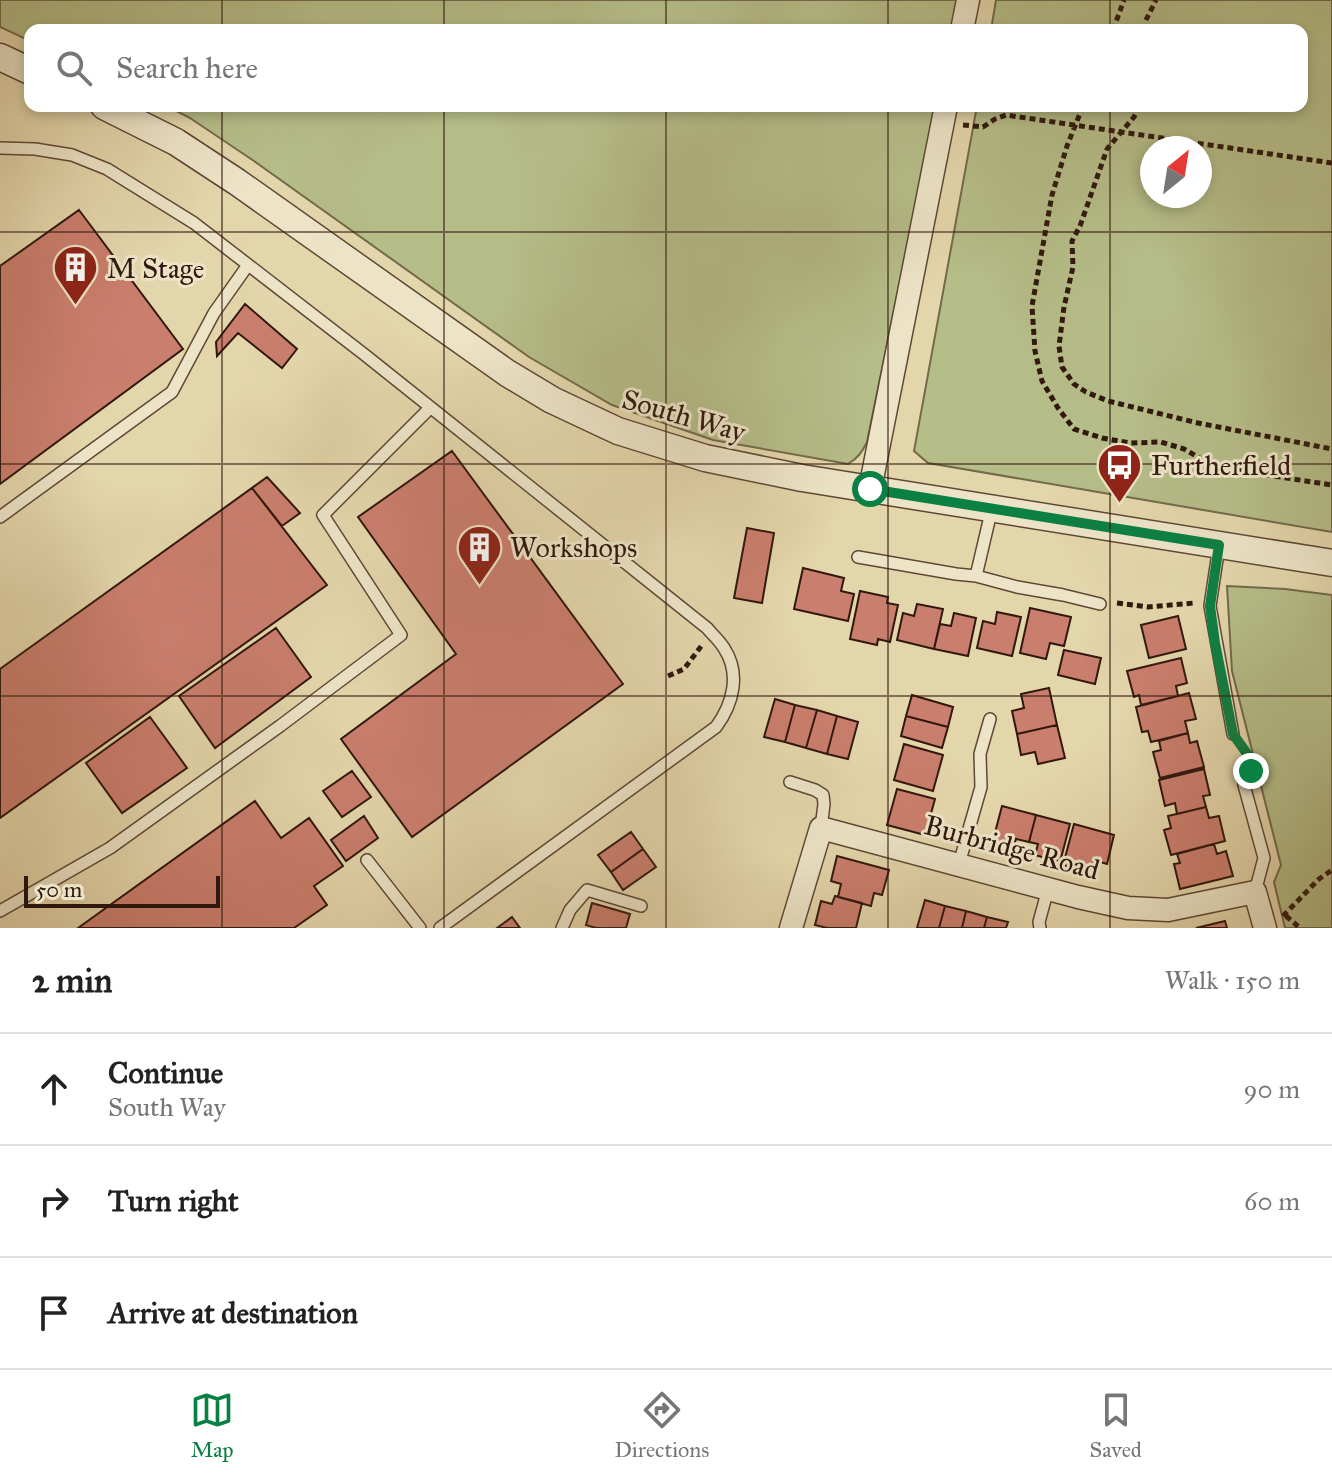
<!DOCTYPE html>
<html lang="en">
<head>
<meta charset="utf-8">
<style>
  :root { --surface:#fff; --page:#f2f2f2; --text:#222; --muted:#767676; --line:#e0e0e0; --accent:#0b8043 }
  body { margin:0; font-family:"IM FELL Great Primer",serif; background:var(--page); color:var(--text) }
  .compass { position:absolute; left:1140px; top:136px; width:72px; height:72px; border-radius:50%; background:var(--surface); box-shadow:0 4px 12px #0003; rotate:30deg }
  .scale { position:absolute; left:24px; bottom:20px; width:196px; box-sizing:border-box; padding-left:8px; border:4px solid #31180e; border-top:0; font-size:22px; line-height:28px; white-space:nowrap; color:#31180e; -webkit-text-stroke:6px #ede4c8; paint-order:stroke }
  .stop { position:absolute; width:24px; height:24px; margin:-18px; border:6px solid #0b8043; border-radius:50%; background:#fff }
  .stop.end { background:#0b8043; border-color:#fff; box-shadow:0 2px 8px #0008 }
  .list { margin:0; padding:0; list-style:none }
  h2 { display:flex; justify-content:space-between; align-items:center; height:104px; margin:0; padding:0 32px; font-size:34px }
  h2 small { font-size:26px; font-weight:400; color:var(--muted) }
  .list li { display:grid; grid-template-columns:52px 1fr auto; gap:24px; align-items:center; box-sizing:border-box; height:112px; padding:0 32px; border-top:2px solid var(--line) }
  .list b { display:block; font-size:30px; white-space:nowrap }
  .list p { margin:0; font-size:26px; white-space:nowrap; color:var(--muted) }
  .list em { font-size:26px; font-style:normal; color:var(--muted) }
  .icon { flex:none; width:44px; height:44px; fill:none; stroke:currentColor; stroke-width:2; stroke-linecap:round; stroke-linejoin:round }
  .map { position:relative; flex:none; width:1332px; height:928px; overflow:hidden }
  .search { position:absolute; background:var(--surface); box-shadow:0 4px 12px #0003; left:24px; right:24px; top:24px; height:88px; display:flex; align-items:center; gap:20px; box-sizing:border-box; padding:0 28px; border-radius:16px; color:var(--muted); font-size:30px }
  .sheet { height:440px; background:var(--surface) }
  nav { display:flex; justify-content:space-around; align-items:center; box-sizing:border-box; height:112px; border-top:2px solid var(--line); background:var(--surface); font-size:22px; color:var(--muted) }
  nav a { display:grid; justify-items:center; gap:4px }
  nav .on { color:var(--accent) }
  .map>svg:first-child { display:block }
  .green { fill:#b5bd88; stroke:#736a4b; stroke-width:2; fill-rule:evenodd }
  .building { fill:#ca7e6d; stroke:#31180e; stroke-width:2 }
  .lines { fill:none; stroke-linecap:round; stroke-linejoin:round }
  .service-casing { stroke:#5e4835; stroke-width:14 }
  .minor-casing { stroke:#5e4835; stroke-width:25 }
  .tertiary-casing { stroke:#5e4835; stroke-width:29 }
  .path { stroke:#31180e; stroke-width:5; stroke-dasharray:6 4; stroke-linecap:butt }
  .service { stroke:#ede4c8; stroke-width:11 }
  .minor { stroke:#ede4c8; stroke-width:22 }
  .tertiary { stroke:#ede4c8; stroke-width:26 }
  .route { stroke:#0b8043; stroke-width:10 }
  .grid { fill:none; stroke:#31180e; stroke-width:2; stroke-opacity:0.55 }
  .labels { text-anchor:middle; stroke-width:6; stroke-linejoin:round; paint-order:stroke }
  .poi-label { font-size:28px; fill:#31180e; stroke:#ede4c8; text-anchor:start }
  .street-label { font-size:28px; fill:#31180e; stroke:#ede4c8 }
</style>
</head>
<body>
<div class="map">
<svg width="1332" height="928" viewBox="0 0 1332 928">
  <rect width="100%" height="100%" fill="#e4d6ab"/>
  <filter id="stains"><feTurbulence type="fractalNoise" baseFrequency=".0025" numOctaves="4"/><feColorMatrix values="0 0 0 0 .2 0 0 0 0 .09 0 0 0 0 .02 0 0 0 .5 -.17"/></filter>
  <radialGradient id="worn" r=".72"><stop offset=".6" stop-color="#630" stop-opacity="0"/><stop offset="1" stop-color="#630" stop-opacity=".3"/></radialGradient>
  <path class="green" d="M0,0H958L952,30H30V41L0,27Z
    M996,0H1332V532L928,463L914,451L977,106H1302V30H991ZM1152,148H1200V196H1152Z
    M167,106H936L867,442C862,452 858,458 848,464L713,440L612,405L529,357L254,161L190,118Z
    M1227,586L1285,589L1332,595V928H1285L1274,882L1281,865L1232,671Z"/>
  <path class="building" d="M79,210L183,349L0,484V266Z
    M245,304L297,349L282,368L238,333L217,356L216,342Z
    M452,451L623,684L412,837L341,739L456,654L358,517Z
    M267,477L300,513L282,526L252,488Z
    M252,488L327,585L0,818V669Z
    M747,528L774,533L762,603L734,598Z
    M803,568L844,578L841,591L854,594L848,621L794,609Z
    M860,591L888,597L887,603L898,605L890,642L878,639L877,645L850,639Z
    M917,604L943,609L934,649L897,640L903,613L914,616Z
    M1030,608L1071,617L1064,646L1050,643L1046,659L1020,653Z
    M997,612L1021,617L1012,656L977,648L983,621L995,624Z
    M954,613L976,618L968,656L934,649L940,624L951,626Z
    M1178,616L1186,649L1149,658L1141,625Z
    M276,628L311,677L215,748L179,696Z
    M1064,650L1101,658L1095,684L1058,675Z
    M1181,658L1187,683L1176,686L1178,696L1141,705L1139,695L1134,697L1127,671Z
    M1049,688L1057,725L1017,734L1012,711L1024,708L1021,694Z
    M1189,693L1196,719L1185,721L1188,733L1151,742L1148,731L1142,732L1136,707Z
    M912,695L953,707L948,727L906,716Z
    M775,699L795,705L785,742L764,737Z
    M795,705L817,710L806,748L785,742Z
    M817,710L837,716L827,754L806,748Z
    M837,716L858,722L848,759L827,754Z
    M906,716L948,727L942,748L901,736Z
    M150,717L187,768L122,813L86,763Z
    M1057,725L1065,758L1038,764L1035,752L1021,755L1017,734Z
    M1188,733L1190,743L1197,741L1204,767L1160,778L1153,752L1161,750L1159,741Z
    M904,744L943,755L933,791L894,780Z
    M1204,769L1210,795L1203,796L1206,807L1177,814L1175,803L1165,806L1159,780Z
    M352,771L371,797L342,817L323,791Z
    M897,789L935,799L925,835L887,825Z
    M255,801L281,838L309,818L343,866L314,886L327,905L294,928H78Z
    M1002,806L1036,815L1029,842L1016,839L1013,849L992,844Z
    M1206,807L1209,818L1219,816L1225,841L1171,855L1164,830L1171,828L1168,816Z
    M1036,815L1070,824L1060,862L1035,855L1038,844L1029,842Z
    M364,816L378,838L346,861L331,840Z
    M1074,824L1114,835L1107,864L1094,860L1091,872L1063,865Z
    M631,832L643,849L611,872L598,855Z
    M1214,844L1217,854L1226,851L1233,876L1180,889L1174,864L1180,863L1177,854Z
    M643,849L656,867L623,890L611,872Z
    M837,856L889,870L882,895L874,893L871,906L838,897L841,884L831,881Z
    M835,896L862,903L856,928H827L815,925L821,901L832,904Z
    M925,900L945,906L939,928H917Z
    M592,903L630,914L626,928H596L586,925Z
    M945,906L966,911L962,928H939Z
    M966,911L987,917L984,928H962Z
    M512,917L520,928H497Z
    M987,917L1008,922L1006,928H984Z
    M1225,921L1227,928H1196Z"/>
  <g class="lines">
    <defs>
      <path id="service" d="M0,148L35,149L72,155L107,169L194,223L365,355L707,628C712,634 719,640 724,648C741,674 733,704 716,727L440,928
        M0,517L172,392L214,313L248,265
        M1219,546L1210,606L1233,734
        M858,557L956,574L976,576L1017,587L1063,595L1100,604
        M976,576L992,508
        M790,782L815,790L823,795L824,804L821,828
        M1244,785L1264,858L1255,892
        M367,860L420,928
        M959,864L981,787L980,754L990,719
        M0,911L110,848L280,726L401,635L323,515L430,408
        M562,928L570,910L587,890L641,906
        M1040,928L1039,922L1048,889"/>
      <path id="minor" d="M962,30L968,0
        M870,489L946,106
        M791,928L821,828L1078,897L1128,908L1168,910L1255,892L1265,928"/>
      <path id="tertiary" d="M0,57L30,71
        M104,106L176,142L237,182L507,373L552,400L618,431L705,458L802,478L1332,563"/>
    </defs>
    <use href="#service" class="service-casing"/>
    <use href="#minor" class="minor-casing"/>
    <use href="#tertiary" class="tertiary-casing"/>
    <path class="path" d="M1113,30L1124,0
      M1145,30V22L1156,0
      M1083,106L1067,146L1052,195L1032,306L1035,351L1042,381L1058,408L1074,429L1102,438L1130,443L1161,442L1184,449L1215,467L1332,485
      M1140,106L1134,117L1107,149L1080,226L1072,241L1073,267L1064,307L1059,346L1062,367L1074,384L1086,392L1108,401L1198,423L1332,449
      M963,125L983,127L995,119L1006,115L1332,163
      M1117,603L1148,607L1194,603
      M668,676L684,669L702,645
      M1242,746L1248,755L1251,770
      M1283,916L1319,879L1332,870
      M1286,916L1300,928"/>
    <use href="#service" class="service"/>
    <use href="#minor" class="minor"/>
    <use href="#tertiary" class="tertiary"/>
  </g>
  <g class="lines">
    <path class="route" d="M870,489L1219,545L1210,606L1215,643L1233,734L1248,755L1251,771"/>
  </g>
  <path class="grid" d="M222,0V30M444,0V30M666,0V30M888,0V30M1110,0V30M222,106V928M444,106V928M666,106V928M888,106V928M1110,106V928M0,232H1332M0,464H1332M0,696H1332"/>
  <defs>
    <symbol id="building-pin" viewBox="-11 -11 22 30"><path d="M0 17L-7.5 6A9.5 9.5 0 1 1 7.5 6Z" fill="#8f2418" stroke="#ede4c8"/><path d="M-4-6H4V6H1V3H-1V6H-4ZM-2.5-4.3h1.7v1.8h-1.7ZM.8-4.3h1.7v1.8H.8ZM-2.5-1h1.7V.8h-1.7ZM.8-1h1.7V.8H.8Z" fill="#fff"/></symbol>
    <symbol id="bus-pin" viewBox="-11 -11 22 30"><path d="M0 17L-7.5 6A9.5 9.5 0 1 1 7.5 6Z" fill="#8f2418" stroke="#ede4c8"/><path d="M-5-6H5V4H4V6H2V4H-2V6H-4V4H-5ZM-3.5-4V0h7V-4ZM-3.5 1.2v1.5H-2V1.2ZM2 1.2v1.5H3.5V1.2Z" fill="#fff"/></symbol>
  </defs>
  <g fill-rule="evenodd">
    <use href="#building-pin" x="50" y="242" width="51" height="69"/>
    <use href="#bus-pin" x="1094" y="440" width="51" height="69"/>
    <use href="#building-pin" x="454" y="522" width="51" height="69"/>
  </g>
  <g class="labels">
    <g class="poi-label">
      <text x="107" y="278">M Stage</text>
      <text x="1151" y="475">Furtherfield</text>
      <text x="510" y="557">Workshops</text>
    </g>
    <g class="street-label">
      <text transform="translate(684 415) rotate(16)" y="10">South Way</text>
      <text transform="translate(1012 847) rotate(15)" y="10">Burbridge Road</text>
    </g>
  </g>
  <rect width="100%" height="100%" filter="url(#stains)"/>
  <rect width="100%" height="100%" fill="url(#worn)"/>
</svg>
<svg class="compass" viewBox="-18 -18 36 36"><path d="M0-13l5 13h-10z" fill="#e53935"/><path d="M0 13l5-13h-10z" fill="#767676"/></svg>
<div class="scale">50 m</div>
<div class="stop" style="left:870px;top:489px"></div>
<div class="stop end" style="left:1251px;top:771px"></div>
<div class="search"><svg class="icon" aria-label="search" viewBox="0 0 24 24"><circle cx="10" cy="10" r="6"/><path d="M15 15l6 6"/></svg>Search here</div>
</div>
<section class="sheet">
<h2>2 min<small>Walk · 150 m</small></h2>
<ul class="list">
<li><svg class="icon" aria-label="ahead" viewBox="0 0 24 24"><path d="M12 20V5M6 11l6-6 6 6"/></svg><div><b>Continue</b><p>South Way</p></div><em>90 m</em></li>
<li><svg class="icon" aria-label="right" viewBox="0 0 24 24"><path d="M7 20v-9h11M14 6l5 5-5 5"/></svg><div><b>Turn right</b></div><em>60 m</em></li>
<li><svg class="icon" aria-label="arrive" viewBox="0 0 24 24"><path d="M6 21V4h12l-3 4 3 4H6"/></svg><div><b>Arrive at destination</b></div></li>
</ul>
</section>
<nav>
<a class="on"><svg class="icon" aria-label="map" viewBox="0 0 24 24"><path d="M3 6l6-2 6 2 6-2v14l-6 2-6-2-6 2zM9 4v14M15 6v14"/></svg>Map</a>
<a><svg class="icon" aria-label="directions" viewBox="0 0 24 24"><path d="M12 3l9 9-9 9-9-9zM9 14v-3h6M13 9l2 2-2 2"/></svg>Directions</a>
<a><svg class="icon" aria-label="saved" viewBox="0 0 24 24"><path d="M7 4h10v16l-5-4-5 4z"/></svg>Saved</a>
</nav>
</body>
</html>
